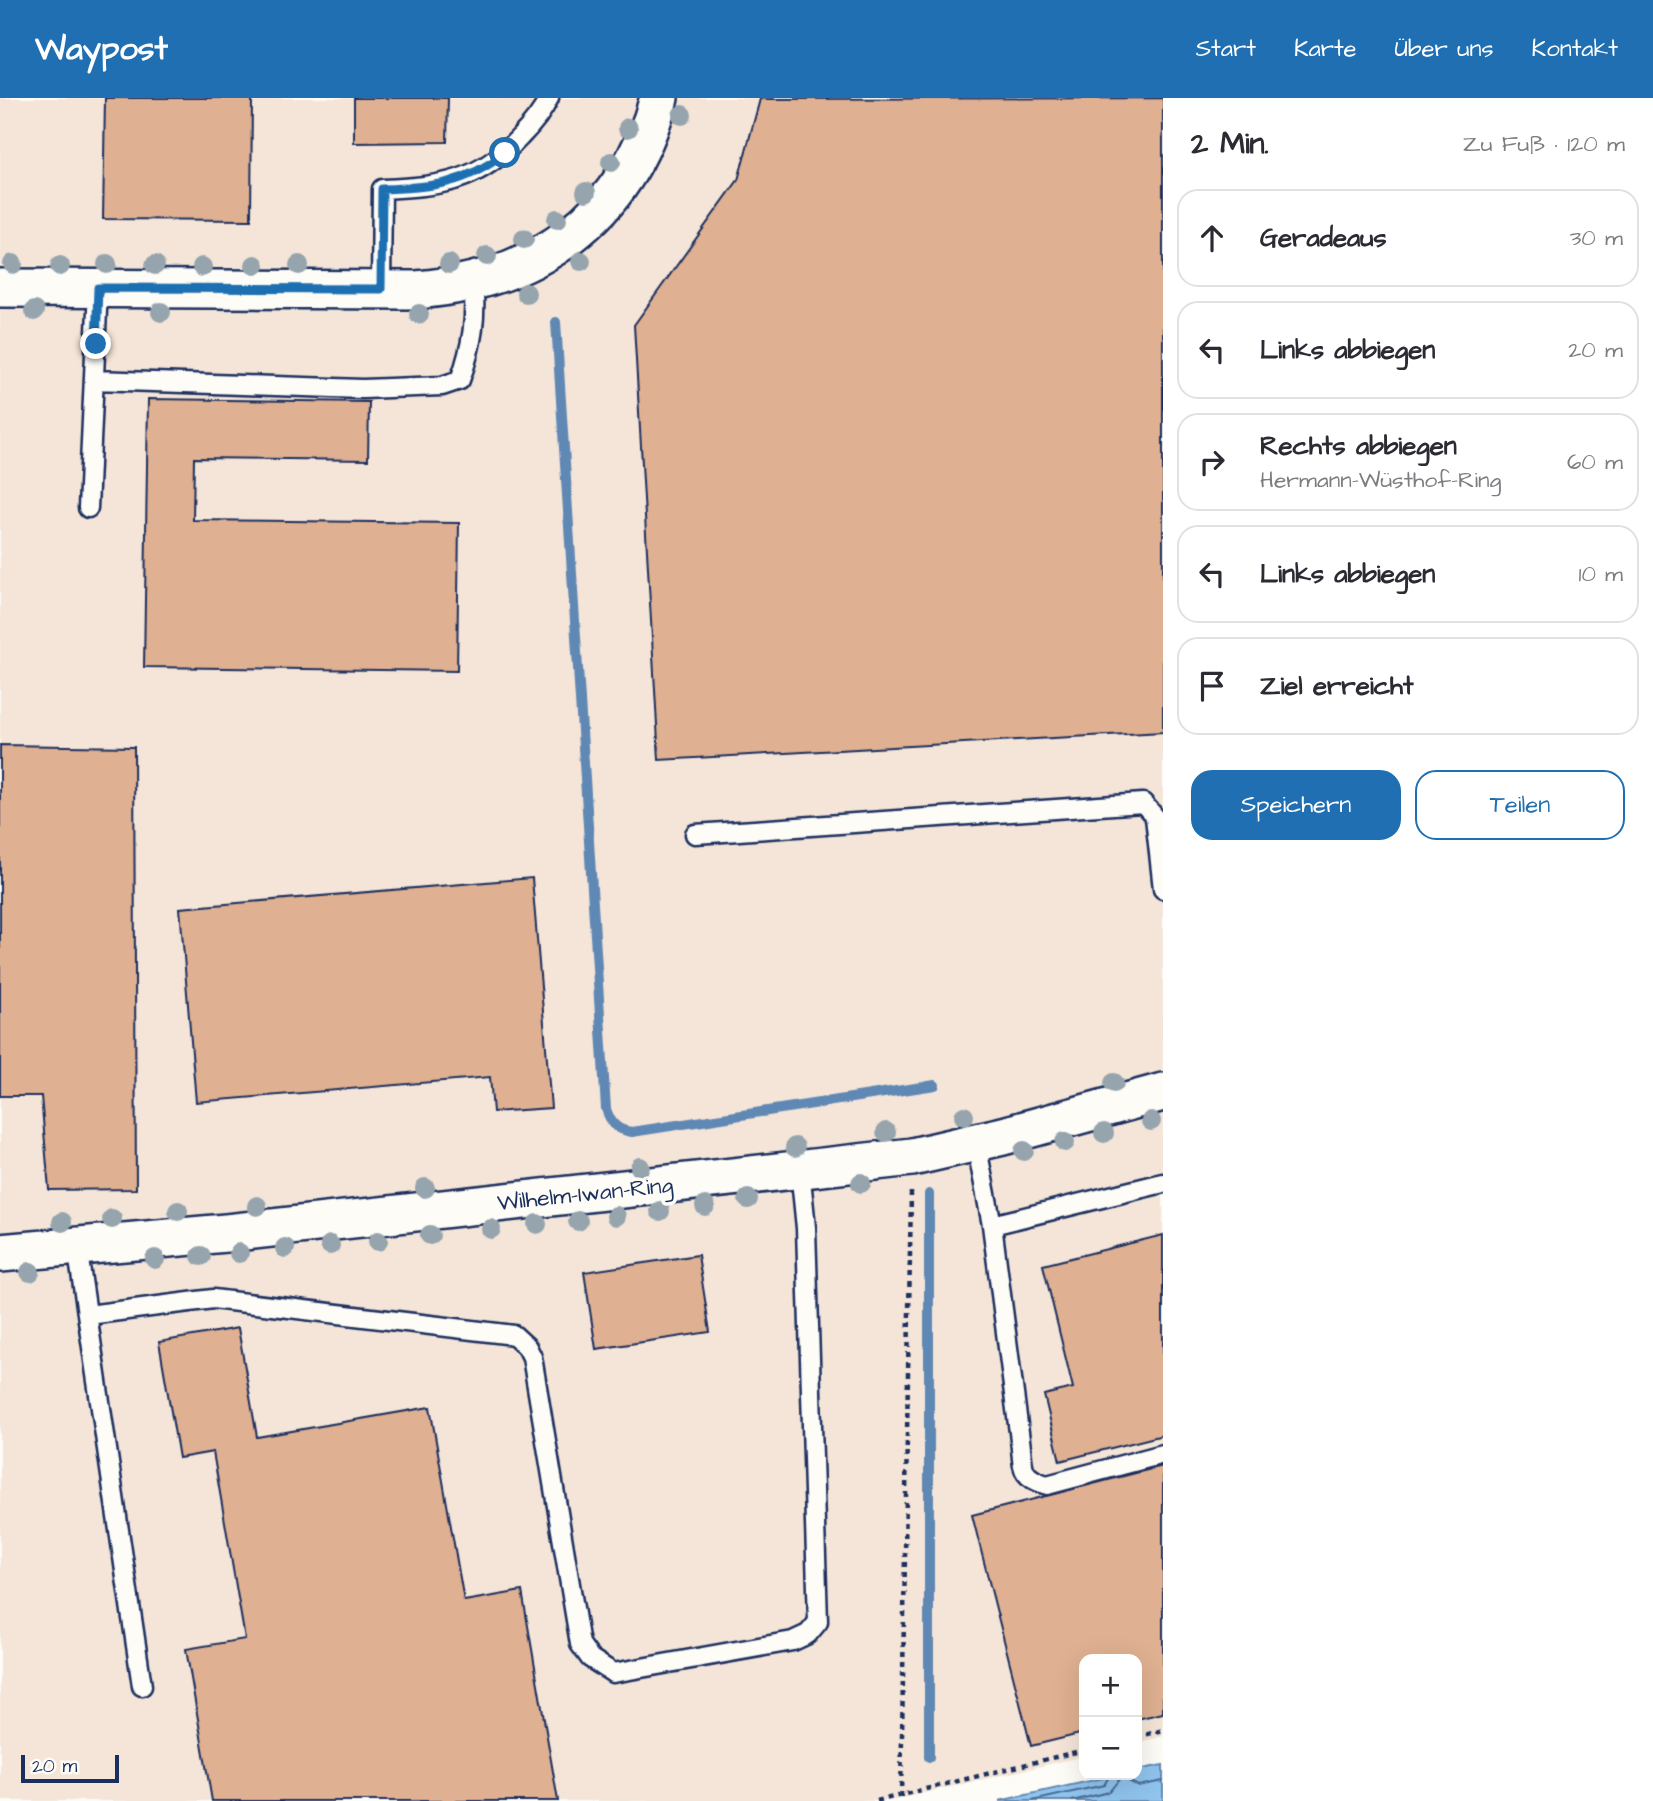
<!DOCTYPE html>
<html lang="de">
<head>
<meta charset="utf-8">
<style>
  :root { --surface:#fff; --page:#f2f2f3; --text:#2b2b33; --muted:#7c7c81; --line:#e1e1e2; --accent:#1f6fb2 }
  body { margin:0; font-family:"Architects Daughter",sans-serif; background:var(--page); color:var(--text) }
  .controls { position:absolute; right:21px; bottom:21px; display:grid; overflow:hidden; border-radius:14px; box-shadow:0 7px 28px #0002 }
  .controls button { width:63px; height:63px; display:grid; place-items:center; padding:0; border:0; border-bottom:2px solid var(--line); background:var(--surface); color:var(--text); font:35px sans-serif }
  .scale { position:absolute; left:21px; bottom:18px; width:98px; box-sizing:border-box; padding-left:7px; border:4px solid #1b2f5e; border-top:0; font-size:19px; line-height:24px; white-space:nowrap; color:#1b2f5e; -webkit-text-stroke:5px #fdfcf7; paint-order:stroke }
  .stop { position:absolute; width:21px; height:21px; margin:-16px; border:5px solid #1f6fb2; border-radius:50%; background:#fff }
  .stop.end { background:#1f6fb2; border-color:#fff; box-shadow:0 2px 7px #0008 }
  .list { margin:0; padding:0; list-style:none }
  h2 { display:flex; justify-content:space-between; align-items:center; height:91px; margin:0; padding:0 28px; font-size:30px }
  h2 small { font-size:23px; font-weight:400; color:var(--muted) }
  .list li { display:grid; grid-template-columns:46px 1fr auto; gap:21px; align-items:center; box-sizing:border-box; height:98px; margin:0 14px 14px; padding:0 14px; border:2px solid var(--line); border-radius:21px }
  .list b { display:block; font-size:26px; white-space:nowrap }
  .list p { margin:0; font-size:23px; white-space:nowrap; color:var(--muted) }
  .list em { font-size:23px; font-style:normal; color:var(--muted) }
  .actions { display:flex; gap:14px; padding:21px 28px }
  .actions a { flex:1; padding:16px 0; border:2px solid var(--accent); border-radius:21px; text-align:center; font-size:24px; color:var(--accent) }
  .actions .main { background:var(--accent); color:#fff }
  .icon { flex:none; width:38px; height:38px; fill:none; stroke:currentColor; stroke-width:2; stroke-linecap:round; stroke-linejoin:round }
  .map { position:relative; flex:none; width:1163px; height:1703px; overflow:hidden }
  header { display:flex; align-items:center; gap:42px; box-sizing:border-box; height:98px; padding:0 35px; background:var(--accent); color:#fff }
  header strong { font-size:33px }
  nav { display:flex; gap:38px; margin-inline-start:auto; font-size:24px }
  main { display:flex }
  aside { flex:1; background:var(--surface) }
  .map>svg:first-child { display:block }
  .built { fill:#f4e5d8 }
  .water { fill:#90c4ed; stroke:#6188b4; stroke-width:2 }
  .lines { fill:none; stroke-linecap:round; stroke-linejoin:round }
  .shore { stroke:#4a6b97; stroke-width:2 }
  .stream { stroke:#6188b4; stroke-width:10 }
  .building { fill:#dfb091; stroke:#1b2f5e; stroke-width:2 }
  .lane-casing { stroke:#1b2f5e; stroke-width:23 }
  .street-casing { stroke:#1b2f5e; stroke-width:42 }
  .path { stroke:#1b2f5e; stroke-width:4.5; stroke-dasharray:5 5; stroke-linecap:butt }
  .lane { stroke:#fdfcf7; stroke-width:18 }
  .street { stroke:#fdfcf7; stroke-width:37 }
  .tree { fill:#95a4ad }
  .route { stroke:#1f6fb2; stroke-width:9 }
  .labels { text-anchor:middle; stroke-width:7; stroke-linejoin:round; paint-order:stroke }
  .street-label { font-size:23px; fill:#1b2f5e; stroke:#fdfcf7 }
</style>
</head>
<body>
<header>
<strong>Waypost</strong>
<nav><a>Start</a><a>Karte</a><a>Über uns</a><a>Kontakt</a></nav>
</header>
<main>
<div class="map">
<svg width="1163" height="1703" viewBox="0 0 1163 1703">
  <rect width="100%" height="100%" fill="#fdfcf7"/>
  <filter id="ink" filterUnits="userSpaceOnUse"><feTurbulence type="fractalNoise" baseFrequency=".0143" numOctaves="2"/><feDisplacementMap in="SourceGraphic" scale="14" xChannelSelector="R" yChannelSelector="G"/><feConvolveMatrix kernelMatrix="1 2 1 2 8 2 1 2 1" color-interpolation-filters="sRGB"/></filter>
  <g filter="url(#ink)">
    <path class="built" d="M0,0H1163V1638L1137,1645V1561H1084V1658L890,1703H0Z"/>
    <path class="water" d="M1163,1667V1703H999L1117,1677H1137V1672Z"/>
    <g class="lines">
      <path class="shore" d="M1032,1703L1104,1687L1110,1677
        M1072,1703L1109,1694L1121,1679L1138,1688L1163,1683"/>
      <path class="stream" d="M556,224L606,1011C611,1026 617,1032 632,1034L935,987
        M929,1659V1096"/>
    </g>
    <path class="building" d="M105,0H252L251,122L103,121Z
      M354,0H448L447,44L354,45Z
      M1163,0V634L659,662L634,227L738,82L760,1Z
      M148,301L369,304L368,362L194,360L193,422L459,425L457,573L144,569Z
      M0,647L134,649L136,1091L49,1092L41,998H0Z
      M532,780L551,1010L493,1014L490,979L196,1004L180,810Z
      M1163,1137V1337L1060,1363L1044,1297L1073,1290L1043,1167Z
      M698,1157L710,1234L596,1251L584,1174Z
      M238,1230L257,1339L430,1309L464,1503L522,1493L558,1703H212L186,1551L245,1541L213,1354L179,1360L159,1244Z
      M1163,1368V1615L1137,1621V1561H1084V1635L1031,1648L972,1417Z"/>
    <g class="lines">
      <defs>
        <path id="lane" d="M381,191L382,91C442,88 477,85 520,39C531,28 542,15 549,0
          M95,282L363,291L442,288L460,282C472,249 477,219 473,184
          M88,410L98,190
          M695,736L1143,705L1155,719L1163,791
          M976,1045L992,1127L1163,1085
          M992,1127L1020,1342C1024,1369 1018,1378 1047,1387L1163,1356
          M77,1148L142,1588
          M88,1217L213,1201L514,1237L527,1249L532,1259L580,1546L590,1560L613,1575L793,1543L808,1536L818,1524L806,1130L800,1071"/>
        <path id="street" d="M0,190L416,192C536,183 627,119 659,0
          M0,1155L226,1135L912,1059L1003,1038L1163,994"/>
      </defs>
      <use href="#lane" class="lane-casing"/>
      <use href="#street" class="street-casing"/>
      <path class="path" d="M1137,1639L1163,1632
        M901,1699L911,1094
        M877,1703L1084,1652"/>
      <use href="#lane" class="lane"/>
      <use href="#street" class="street"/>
    </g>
    <g class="tree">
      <circle cx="682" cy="17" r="10"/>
      <circle cx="628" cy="30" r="10"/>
      <circle cx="611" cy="64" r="10"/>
      <circle cx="586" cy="94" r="10"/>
      <circle cx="557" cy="121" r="10"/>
      <circle cx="524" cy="141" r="10"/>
      <circle cx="487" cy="158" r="10"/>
      <circle cx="581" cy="163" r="10"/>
      <circle cx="13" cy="166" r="10"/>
      <circle cx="107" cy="166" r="10"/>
      <circle cx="449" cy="166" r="10"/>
      <circle cx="155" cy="167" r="10"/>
      <circle cx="255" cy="167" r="10"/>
      <circle cx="299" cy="167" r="10"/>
      <circle cx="60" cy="168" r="10"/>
      <circle cx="202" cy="169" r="10"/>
      <circle cx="526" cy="195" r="10"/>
      <circle cx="34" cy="213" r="10"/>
      <circle cx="161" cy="214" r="10"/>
      <circle cx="419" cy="216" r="10"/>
      <circle cx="1114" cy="985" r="10"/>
      <circle cx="964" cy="1018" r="10"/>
      <circle cx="1151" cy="1023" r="10"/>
      <circle cx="886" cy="1034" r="10"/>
      <circle cx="1104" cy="1035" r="10"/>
      <circle cx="1065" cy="1044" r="10"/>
      <circle cx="795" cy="1049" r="10"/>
      <circle cx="1024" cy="1053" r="10"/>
      <circle cx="640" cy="1069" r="10"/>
      <circle cx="861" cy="1085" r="10"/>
      <circle cx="425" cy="1090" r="10"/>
      <circle cx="748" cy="1101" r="10"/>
      <circle cx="257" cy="1108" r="10"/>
      <circle cx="705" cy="1108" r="10"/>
      <circle cx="178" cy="1113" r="10"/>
      <circle cx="660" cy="1113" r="10"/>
      <circle cx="616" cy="1118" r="10"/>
      <circle cx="112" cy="1121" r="10"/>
      <circle cx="578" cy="1123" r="10"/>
      <circle cx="62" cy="1124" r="10"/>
      <circle cx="537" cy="1126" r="10"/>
      <circle cx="491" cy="1131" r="10"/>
      <circle cx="430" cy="1137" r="10"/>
      <circle cx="378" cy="1143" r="10"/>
      <circle cx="330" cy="1147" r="10"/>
      <circle cx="285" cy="1150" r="10"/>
      <circle cx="239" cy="1155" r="10"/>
      <circle cx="201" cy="1158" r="10"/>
      <circle cx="155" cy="1161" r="10"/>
      <circle cx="30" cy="1174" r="10"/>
    </g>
  </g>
  <g class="lines" filter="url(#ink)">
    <path class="route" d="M96,246L98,190L381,191L382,91C433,89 464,87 505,55"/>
  </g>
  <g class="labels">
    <g class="street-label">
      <text transform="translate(585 1095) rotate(-6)" y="8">Wilhelm-Iwan-Ring</text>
    </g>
  </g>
</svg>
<div class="controls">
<button>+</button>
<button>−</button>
</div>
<div class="scale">20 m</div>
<div class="stop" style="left:505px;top:55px"></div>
<div class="stop end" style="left:96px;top:246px"></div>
</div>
<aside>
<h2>2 Min.<small>Zu Fuß · 120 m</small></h2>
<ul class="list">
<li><svg class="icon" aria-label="ahead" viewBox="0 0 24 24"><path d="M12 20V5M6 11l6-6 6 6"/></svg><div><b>Geradeaus</b></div><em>30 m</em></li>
<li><svg class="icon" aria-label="left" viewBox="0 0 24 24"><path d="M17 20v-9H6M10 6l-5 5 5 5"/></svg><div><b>Links abbiegen</b></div><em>20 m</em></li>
<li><svg class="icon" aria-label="right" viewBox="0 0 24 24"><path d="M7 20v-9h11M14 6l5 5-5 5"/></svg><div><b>Rechts abbiegen</b><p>Hermann-Wüsthof-Ring</p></div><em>60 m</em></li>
<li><svg class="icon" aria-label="left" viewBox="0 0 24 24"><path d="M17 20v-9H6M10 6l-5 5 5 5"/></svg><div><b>Links abbiegen</b></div><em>10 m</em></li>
<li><svg class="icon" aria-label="arrive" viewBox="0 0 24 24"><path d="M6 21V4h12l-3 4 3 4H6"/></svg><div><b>Ziel erreicht</b></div></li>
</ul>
<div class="actions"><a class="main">Speichern</a><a>Teilen</a></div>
</aside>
</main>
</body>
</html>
